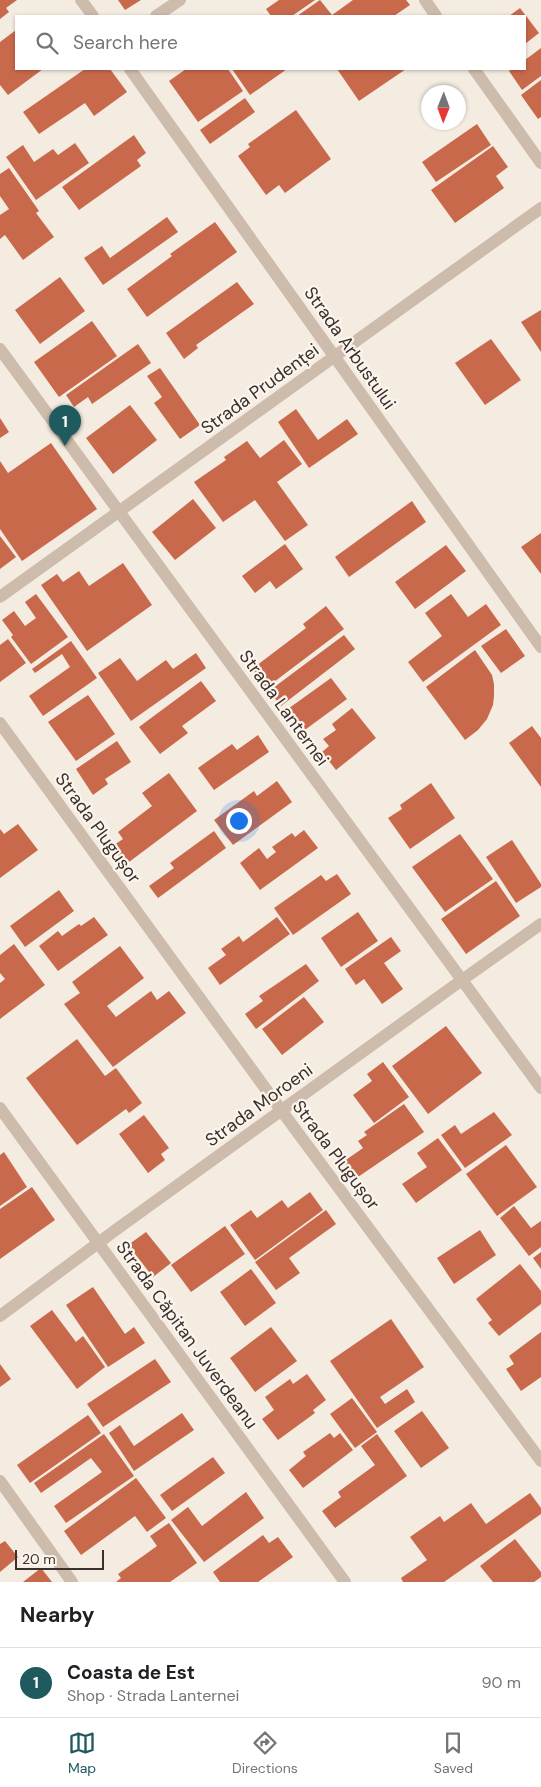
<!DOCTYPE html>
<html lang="en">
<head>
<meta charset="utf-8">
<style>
  :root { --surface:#fff; --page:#f2f2f2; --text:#202124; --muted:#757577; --line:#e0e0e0; --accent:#1f5a5e }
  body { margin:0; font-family:"DM Sans",sans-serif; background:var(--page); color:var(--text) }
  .compass { position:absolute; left:421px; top:85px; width:45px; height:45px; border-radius:50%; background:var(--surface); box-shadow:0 1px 4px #0004; rotate:181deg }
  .scale { position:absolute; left:15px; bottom:12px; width:89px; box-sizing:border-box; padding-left:5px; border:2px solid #3b302b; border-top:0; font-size:14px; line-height:18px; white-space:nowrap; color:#3b302b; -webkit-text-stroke:4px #fbf5ee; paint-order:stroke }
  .you { position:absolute; left:238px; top:820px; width:18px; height:18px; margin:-12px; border:4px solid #fff; border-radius:50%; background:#1a73e8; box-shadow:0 0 0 8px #1a73e833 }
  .badge { display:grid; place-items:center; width:32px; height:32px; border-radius:50%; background:var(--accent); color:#fff; font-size:16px; font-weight:700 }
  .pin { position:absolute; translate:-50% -41px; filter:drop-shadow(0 1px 2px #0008) }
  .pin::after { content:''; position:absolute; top:26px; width:18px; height:15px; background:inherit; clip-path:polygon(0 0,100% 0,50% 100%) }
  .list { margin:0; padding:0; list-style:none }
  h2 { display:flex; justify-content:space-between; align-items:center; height:65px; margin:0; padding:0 20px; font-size:21px }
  h2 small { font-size:16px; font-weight:400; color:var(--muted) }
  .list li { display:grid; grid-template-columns:32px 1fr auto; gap:15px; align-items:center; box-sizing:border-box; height:70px; padding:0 20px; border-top:1px solid var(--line) }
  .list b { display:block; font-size:19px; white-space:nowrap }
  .list p { margin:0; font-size:16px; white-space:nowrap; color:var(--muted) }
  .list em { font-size:16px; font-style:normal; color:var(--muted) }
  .icon { flex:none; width:28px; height:28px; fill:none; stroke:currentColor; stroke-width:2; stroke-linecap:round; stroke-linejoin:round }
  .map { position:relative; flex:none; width:541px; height:1582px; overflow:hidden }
  .search { position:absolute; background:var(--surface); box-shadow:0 1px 4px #0004; left:15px; right:15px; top:15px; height:55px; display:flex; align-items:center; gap:12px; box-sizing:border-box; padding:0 18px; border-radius:0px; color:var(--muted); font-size:19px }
  .sheet { height:135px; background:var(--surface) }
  nav { display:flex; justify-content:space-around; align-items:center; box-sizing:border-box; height:70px; border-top:1px solid var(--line); background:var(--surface); font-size:14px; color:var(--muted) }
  nav a { display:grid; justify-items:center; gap:2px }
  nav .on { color:var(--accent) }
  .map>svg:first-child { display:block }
  .building { fill:#c8694b }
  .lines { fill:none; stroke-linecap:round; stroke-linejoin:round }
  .minor { stroke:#cdbbac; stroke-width:12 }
  .tertiary { stroke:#cdbbac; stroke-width:12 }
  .labels { text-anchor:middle; stroke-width:4.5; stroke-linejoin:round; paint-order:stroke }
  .street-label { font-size:18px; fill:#3b302b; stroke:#fbf5ee }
</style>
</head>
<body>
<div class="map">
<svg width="541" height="1582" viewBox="0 0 541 1582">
  <rect width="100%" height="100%" fill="#f4ebe1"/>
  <path class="building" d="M0,0H17L6,8L9,12L0,19Z
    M118,0H141L125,10Z
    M279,0H315L292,16H271L266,9Z
    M320,0L332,15L353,0H406L410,5L394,16H297Z
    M520,8L539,33L525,44V16H509Z
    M16,30V69H43L8,95L0,85V42Z
    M541,48V76L522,90L509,71L512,69H525V60Z
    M85,69H110L127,92L94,116L85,103L39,134L23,112Z
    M186,69H228L243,91L198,122L169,81Z
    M232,69H287L250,95Z
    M337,69H406L359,101Z
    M541,80V117L538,119L521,95Z
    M245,98L255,112L210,144L200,130Z
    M296,110L331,159L285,193L279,185L266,195L238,156L250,147L248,144Z
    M477,124L491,145L436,182L422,162Z
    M134,135L146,153L137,160L141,166L79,210L62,187Z
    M75,143L89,163L36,200L6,157L23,145L34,162L53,149L58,155Z
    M493,146L508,167L496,176L504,188L455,223L431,190Z
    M9,168L39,211L36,213L54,237L23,260L5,235L0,239V215L9,209L0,196V174Z
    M167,217L178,232L103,285L84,258L102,246L110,258Z
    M215,222L237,252L147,317L127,289L172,256L170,254Z
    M60,277L85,311L40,344L15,310Z
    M237,282L254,304L196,345L198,348L184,359L166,333Z
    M541,310V352L521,322Z
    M92,321L117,356L59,397L34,362Z
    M491,339L521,380L485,405L455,363Z
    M138,344L151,363L92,404L88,397L74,407L66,395Z
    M160,368L200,425L180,439L154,403L162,397L147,376Z
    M130,405L157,440L113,474L86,438Z
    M296,409L318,440L347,419L358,434L309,468L278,422Z
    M0,418L9,432L0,438Z
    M284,440L302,464L277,482L308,525L285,541L255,500L223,522L194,482L226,460L224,457L247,441L260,458Z
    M51,443L97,509L22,561L0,529V461L8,473Z
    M193,499L216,528L175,560L152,532Z
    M412,501L426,522L349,577L335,557Z
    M541,533V574L521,547Z
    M0,536L16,557L0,569Z
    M285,544L303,569L276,589L270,581L255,593L242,576Z
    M446,545L466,571L415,609L395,582Z
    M123,563L152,605L87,651L41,585L57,574L63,582L79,571L89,586Z
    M36,594L68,637L31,664L11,637L13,635L2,620L14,611L25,626L36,618L25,602Z
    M451,594L468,617L486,604L501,625L423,682L408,662L442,636L425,613Z
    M326,606L344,629L266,688L252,669L306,628L303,624Z
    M506,629L525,656L501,673L481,646Z
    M344,635L355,649L281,706L269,691Z
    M8,639L26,663L0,682V645Z
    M71,641L97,678L43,716L29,696L70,667L62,654L35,673L32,669Z
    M475,650L492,675L494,684V696L493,705L487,719L478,730L465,740L426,687Z
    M196,653L206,668L131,721L98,673L120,658L137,681L166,660L173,669Z
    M331,678L347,699L302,732L285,711Z
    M201,681L216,701L182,726L188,733L160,754L139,727Z
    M88,695L115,734L76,761L48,722Z
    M352,708L376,738L336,770L322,752L329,746L323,739L336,730L332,724Z
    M532,726L541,738V787L509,743Z
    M258,735L269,752L214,790L198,768L232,744L237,750Z
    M117,741L131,762L105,779L108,784L93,795L76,769Z
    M169,773L197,811L125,865L114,851L117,849L114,845L123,839L118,832L152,806L142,793Z
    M277,781L292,802L233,845L214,820L254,791L257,796Z
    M431,783L455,818L410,849L388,818L402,809L400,805Z
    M18,824L38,850L0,878V829L4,834Z
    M304,830L318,848L260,890L240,863L259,848L267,859L276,852L272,847L292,833L295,837Z
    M214,831L226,848L158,898L149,886L174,868L170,863Z
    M460,834L493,879L445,912L412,867Z
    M512,840L541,884V887L516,903L486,857Z
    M337,874L351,894L293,935L274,908L321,875L326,881Z
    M496,881L520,916L466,954L441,919Z
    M59,890L74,911L25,947L10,926Z
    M358,912L378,941L341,967L321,938Z
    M94,917L108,935L58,971L39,946L58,931L62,936L79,924L81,926Z
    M277,917L290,934L220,985L208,968L226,955L221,949L239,936L243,942Z
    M391,937L401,951L384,963L403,989L382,1004L364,979L356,985L345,969Z
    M14,944L45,985L0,1019V983L5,979L0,973V955Z
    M120,946L144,978L107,1006L116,1017L151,991L157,1000L169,991L186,1013L113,1067L64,1004L80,993L72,982Z
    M306,964L319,981L256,1029L245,1014L263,1001L259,996Z
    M304,997L324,1022L282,1055L262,1029Z
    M446,1026L482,1073L428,1114L392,1066Z
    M77,1039L105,1076L116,1068L142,1103L129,1113L126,1109L77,1145L26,1078Z
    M383,1062L409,1097L374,1123L353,1095L372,1081L367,1074Z
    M404,1104L424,1132L355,1179L343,1162L363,1148L358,1141L367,1135L364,1132Z
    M494,1112L512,1135L465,1168L441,1135L455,1125L461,1134Z
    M144,1115L169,1148L161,1154L165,1160L148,1173L119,1134Z
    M438,1138L462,1170L416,1203L402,1184L427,1167L417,1153Z
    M506,1145L537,1187L497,1216L466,1174Z
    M4,1152L27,1187L0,1206V1155Z
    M32,1187L55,1220L0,1259V1209Z
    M310,1192L323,1210L255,1260L230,1225L251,1210L257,1218L282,1200L288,1208Z
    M514,1206L531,1228L541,1221V1247L529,1256L500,1218Z
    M326,1210L336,1224L289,1258L300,1273L276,1290L255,1262Z
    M225,1226L245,1254L191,1292L171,1265Z
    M480,1230L496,1255L454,1284L437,1258Z
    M146,1232L171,1263L153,1277L128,1245Z
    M541,1252V1269L533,1258Z
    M520,1264L541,1291V1304L499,1336L488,1323L492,1320L476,1299Z
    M251,1269L276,1303L245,1326L220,1292Z
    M93,1287L125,1334L134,1327L145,1343L108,1367L66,1305Z
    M52,1310L76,1342L83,1336L105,1367L77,1389L30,1326Z
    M391,1319L424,1367L380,1397L385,1404L407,1389L415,1402L377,1428L330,1361Z
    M271,1327L297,1361L255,1392L230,1358Z
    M541,1332V1377L521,1391L506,1369L514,1364L509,1356Z
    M155,1359L171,1382L103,1427L87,1404Z
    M0,1364L11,1379L0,1387Z
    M307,1374L326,1400L313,1410L315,1413L278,1440L262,1419L274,1410L265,1397L290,1379L293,1384Z
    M352,1398L377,1432L355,1448L330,1414Z
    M422,1411L449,1448L421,1468L394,1431Z
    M182,1413L194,1430L134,1471L109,1433L120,1425L134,1446Z
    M88,1415L101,1433L30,1483L17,1465Z
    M330,1433L334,1438L340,1433L353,1450L303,1488L289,1470L306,1456L303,1452Z
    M104,1434L134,1476L66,1523L54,1506L102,1472L91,1458L41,1493L34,1483Z
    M377,1434L407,1476L335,1528L322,1511L341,1497L338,1492L375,1465L361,1446Z
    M213,1457L225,1473L172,1511L160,1495Z
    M136,1478L166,1518L147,1532L135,1516L81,1555L64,1531Z
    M246,1492L264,1518L204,1562L171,1520L188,1507L202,1526Z
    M530,1493L541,1508V1514L444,1582H403L401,1578L427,1560L410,1537L440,1516L444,1522L471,1503L486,1524Z
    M169,1523L197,1563L170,1582H116L121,1578L118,1574L157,1546L150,1536Z
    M263,1535L269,1543L278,1537L293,1557L258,1582H220L213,1572Z
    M515,1539L541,1572V1577L534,1582H493L480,1566Z
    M5,1541L18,1557L0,1572V1544Z
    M41,1568L52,1582H23Z"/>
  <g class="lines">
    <path class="minor" d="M81,0L93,16
      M425,0L436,16
      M156,16L180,0
      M130,69L541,647
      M474,69L541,163
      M0,349L462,980
      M0,597L541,208
      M0,723L281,1110L541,1461
      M0,1108L345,1582
      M0,1481L72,1582"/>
    <path class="tertiary" d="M462,980L541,1088
      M0,1316L117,1229L462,980L541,924"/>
  </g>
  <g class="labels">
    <g class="street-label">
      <text transform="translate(350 348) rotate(55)" y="6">Strada Arbustului</text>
      <text transform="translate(260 389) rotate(-36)" y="6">Strada Prudenței</text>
      <text transform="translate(284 708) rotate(54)" y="6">Strada Lanternei</text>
      <text transform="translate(98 828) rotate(54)" y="6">Strada Plugușor</text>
      <text transform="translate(259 1105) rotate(-36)" y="6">Strada Moroeni</text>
      <text transform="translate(336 1155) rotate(53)" y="6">Strada Plugușor</text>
      <text transform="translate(187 1335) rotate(54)" y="6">Strada Căpitan Juverdeanu</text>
    </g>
  </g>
</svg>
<svg class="compass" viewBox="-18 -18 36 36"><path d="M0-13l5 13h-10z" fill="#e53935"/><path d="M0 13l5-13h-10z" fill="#757577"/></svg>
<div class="scale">20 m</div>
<div class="you"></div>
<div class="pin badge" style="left:65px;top:446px">1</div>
<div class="search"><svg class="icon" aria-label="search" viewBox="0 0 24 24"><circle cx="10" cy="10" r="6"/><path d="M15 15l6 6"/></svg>Search here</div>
</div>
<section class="sheet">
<h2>Nearby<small></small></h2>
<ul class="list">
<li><span class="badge">1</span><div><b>Coasta de Est</b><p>Shop · Strada Lanternei</p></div><em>90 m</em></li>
</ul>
</section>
<nav>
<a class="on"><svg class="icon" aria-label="map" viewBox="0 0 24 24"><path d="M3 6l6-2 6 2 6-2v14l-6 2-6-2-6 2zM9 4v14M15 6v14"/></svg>Map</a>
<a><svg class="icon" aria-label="directions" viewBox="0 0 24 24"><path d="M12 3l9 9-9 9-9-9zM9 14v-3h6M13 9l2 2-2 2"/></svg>Directions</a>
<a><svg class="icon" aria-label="saved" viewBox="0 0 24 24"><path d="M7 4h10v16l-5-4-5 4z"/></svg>Saved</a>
</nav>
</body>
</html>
